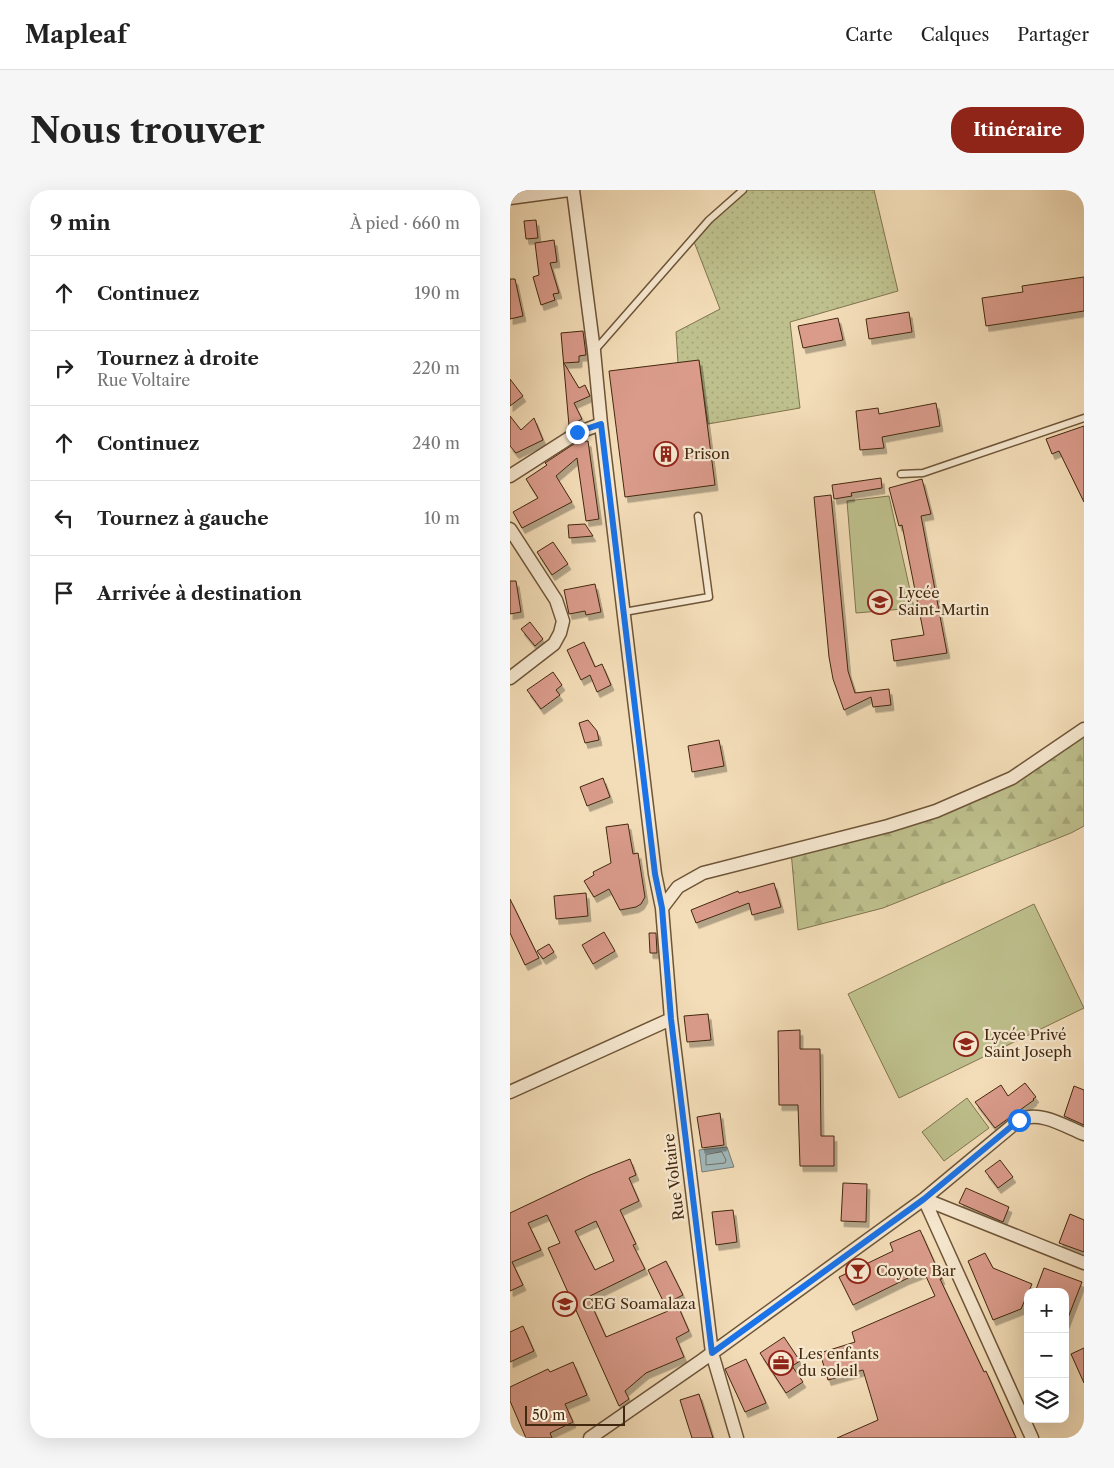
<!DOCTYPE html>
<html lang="fr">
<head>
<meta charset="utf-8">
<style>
  :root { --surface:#fff; --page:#f6f6f6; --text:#222; --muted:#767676; --line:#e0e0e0; --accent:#8f2418 }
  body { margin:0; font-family:"Libre Caslon Text",serif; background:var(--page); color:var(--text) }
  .controls { position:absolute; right:15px; bottom:15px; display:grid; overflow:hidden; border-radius:10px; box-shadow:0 5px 20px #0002 }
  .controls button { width:45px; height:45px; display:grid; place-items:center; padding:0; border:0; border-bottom:1px solid var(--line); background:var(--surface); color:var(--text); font:25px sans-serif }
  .scale { position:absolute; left:15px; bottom:12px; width:100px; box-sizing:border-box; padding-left:5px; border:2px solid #42280e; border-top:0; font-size:14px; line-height:18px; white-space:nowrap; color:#42280e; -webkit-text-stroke:4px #f7e9d1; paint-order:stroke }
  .stop { position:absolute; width:15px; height:15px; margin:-11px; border:4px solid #1a73e8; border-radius:50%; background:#fff }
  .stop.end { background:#1a73e8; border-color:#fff; box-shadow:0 1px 5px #0008 }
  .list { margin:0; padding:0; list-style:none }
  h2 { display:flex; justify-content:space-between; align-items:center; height:65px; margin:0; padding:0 20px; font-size:21px }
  h2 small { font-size:16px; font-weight:400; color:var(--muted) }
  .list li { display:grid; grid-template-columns:32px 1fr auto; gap:15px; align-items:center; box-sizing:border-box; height:75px; padding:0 20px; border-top:1px solid var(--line) }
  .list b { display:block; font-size:19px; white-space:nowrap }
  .list p { margin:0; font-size:16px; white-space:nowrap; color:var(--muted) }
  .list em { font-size:16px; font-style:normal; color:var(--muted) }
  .icon { flex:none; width:28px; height:28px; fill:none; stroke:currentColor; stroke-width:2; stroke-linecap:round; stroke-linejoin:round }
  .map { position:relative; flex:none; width:574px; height:1248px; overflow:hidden; border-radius:20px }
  header { display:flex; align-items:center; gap:30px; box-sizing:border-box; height:70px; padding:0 25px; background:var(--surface); border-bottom:1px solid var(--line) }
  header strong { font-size:24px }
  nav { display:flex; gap:28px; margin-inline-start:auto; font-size:18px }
  .intro { display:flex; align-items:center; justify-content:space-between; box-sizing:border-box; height:120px; padding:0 30px }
  h1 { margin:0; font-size:35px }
  .button { padding:12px 22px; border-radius:20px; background:var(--accent); color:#fff; font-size:18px; font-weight:700 }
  main { display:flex; gap:30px; padding:0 30px }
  aside { flex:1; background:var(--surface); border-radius:20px; box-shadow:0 5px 20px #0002 }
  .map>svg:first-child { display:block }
  .grass { fill:url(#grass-dots); stroke:#80744e }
  .forest { fill:url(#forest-firs); stroke:#80744e }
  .pitch { fill:#bec08d; stroke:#80744e }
  .water { fill:#a1b8ba; stroke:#7b7e75 }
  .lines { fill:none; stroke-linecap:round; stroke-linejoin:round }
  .shore { stroke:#727064; stroke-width:1 }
  .building { fill:#da9b8b; stroke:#42280e; fill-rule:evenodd; filter:url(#shadow) }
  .lane-casing { stroke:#6e5538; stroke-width:9 }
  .street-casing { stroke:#6e5538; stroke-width:15 }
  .lane { stroke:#f7e9d1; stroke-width:6 }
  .street { stroke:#f7e9d1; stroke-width:12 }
  .route { stroke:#1a73e8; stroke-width:6 }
  .labels { text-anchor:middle; stroke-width:4.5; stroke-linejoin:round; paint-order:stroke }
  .poi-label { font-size:15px; fill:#42280e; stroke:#f7e9d1; text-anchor:start }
  .street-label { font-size:15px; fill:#42280e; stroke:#f7e9d1 }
</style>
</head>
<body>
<header>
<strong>Mapleaf</strong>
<nav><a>Carte</a><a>Calques</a><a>Partager</a></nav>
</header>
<div class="intro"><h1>Nous trouver</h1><a class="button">Itinéraire</a></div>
<main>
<aside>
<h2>9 min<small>À pied · 660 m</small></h2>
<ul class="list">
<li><svg class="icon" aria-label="ahead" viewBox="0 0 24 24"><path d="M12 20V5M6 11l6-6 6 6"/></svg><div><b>Continuez</b></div><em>190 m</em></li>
<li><svg class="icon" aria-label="right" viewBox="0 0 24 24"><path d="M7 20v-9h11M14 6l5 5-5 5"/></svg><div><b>Tournez à droite</b><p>Rue Voltaire</p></div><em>220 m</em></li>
<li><svg class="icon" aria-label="ahead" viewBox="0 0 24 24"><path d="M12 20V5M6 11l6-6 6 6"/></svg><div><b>Continuez</b></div><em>240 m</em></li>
<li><svg class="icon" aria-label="left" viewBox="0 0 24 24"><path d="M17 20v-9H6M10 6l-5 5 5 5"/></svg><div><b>Tournez à gauche</b></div><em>10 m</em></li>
<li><svg class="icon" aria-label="arrive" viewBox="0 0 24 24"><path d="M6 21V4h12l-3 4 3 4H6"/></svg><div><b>Arrivée à destination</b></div></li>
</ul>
</aside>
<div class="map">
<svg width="574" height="1248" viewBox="0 0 574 1248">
  <defs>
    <pattern id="grass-dots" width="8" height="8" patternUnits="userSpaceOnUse" patternTransform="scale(1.25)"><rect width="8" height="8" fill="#bec08d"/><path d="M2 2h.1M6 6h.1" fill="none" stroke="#a4a578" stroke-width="1.8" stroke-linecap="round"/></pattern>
    <pattern id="forest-firs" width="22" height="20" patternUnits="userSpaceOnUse" patternTransform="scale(1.25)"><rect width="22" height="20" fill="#bec08d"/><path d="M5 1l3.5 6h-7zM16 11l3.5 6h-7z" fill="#a4a578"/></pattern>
    <filter id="shadow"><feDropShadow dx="3" dy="5.5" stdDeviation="0" flood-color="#0004"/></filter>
  </defs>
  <rect width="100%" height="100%" fill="#f3ddb8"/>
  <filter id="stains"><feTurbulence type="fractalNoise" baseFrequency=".004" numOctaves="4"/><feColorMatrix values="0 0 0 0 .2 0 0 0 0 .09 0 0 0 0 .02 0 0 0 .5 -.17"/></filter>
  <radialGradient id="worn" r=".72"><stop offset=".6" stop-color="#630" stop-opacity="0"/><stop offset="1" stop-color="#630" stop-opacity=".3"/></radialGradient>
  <path class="grass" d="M233,0H364L388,101L280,132L290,218L198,234L189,171L168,173L166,142L210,119L183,49Z"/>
  <path class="forest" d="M574,539V636L561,643L373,718L288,740L281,661L378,636L502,588Z"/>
  <path class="pitch" d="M379,306L404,418L346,423L337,311Z
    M524,714L574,818L389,908L338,804Z
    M457,908L479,938L434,971L412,942Z"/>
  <path class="water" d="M217,957L224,977L192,982L189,960Z"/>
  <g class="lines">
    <path class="shore" d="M212,962L216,970L215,973L196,975V965Z"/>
  </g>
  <path class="building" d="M26,30L28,48L16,49L14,31Z
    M44,50L47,72L40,73L49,103L43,104L45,110L31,115L23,87L29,85L25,53Z
    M574,87V121L476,136L472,108L513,102L512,96Z
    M0,89H5L13,126L0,129Z
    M399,122L402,142L359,149L356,129Z
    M328,128L333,150L293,158L288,136Z
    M73,141L76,165L69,166V172L54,173L69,198L75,195L80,206L64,213L72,229L59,236L51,143Z
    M189,170L205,295L115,307L99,181Z
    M0,189L13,206L0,216Z
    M426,213L430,236L372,247L374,258L350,260L346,221L368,218L369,224Z
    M0,226L11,240L24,228L33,250L6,263L0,256Z
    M574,236V312L549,261L542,264L536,249Z
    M78,251L89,329L76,331L67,268L46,286L62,312L12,338L3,322L28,308L16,289L37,275L35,273L67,252Z
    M371,288L372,298L341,303L342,306L324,309L322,295Z
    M412,289L421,324L411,326L437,463L384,471L381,450L414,445L392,335L389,336L379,298Z
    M321,305L338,481L345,503L379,499L381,515L363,517L361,507L334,520L323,489L319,467L304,307Z
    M75,334L83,346L59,348L58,335Z
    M43,352L58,374L42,385L27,362Z
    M0,391H6L11,422L0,424Z
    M85,394L91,422L76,425L75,421L59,424L54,400Z
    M20,432L33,449L25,456L11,439Z
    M74,452L85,477L92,474L101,495L87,502L80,485L71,490L57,460Z
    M43,482L52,495L46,500L50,505L31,519L17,500Z
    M78,530L87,541L89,550L75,553L69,533Z
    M209,550L214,576L182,582L178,556Z
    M93,588L100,607L77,616L70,597Z
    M118,634L123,664L128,663L135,707L131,714L126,717L110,720L99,699L84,707L74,691L84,685L83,682L101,673L96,637Z
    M264,693L271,717L242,725L239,713L186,733L181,720L228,701L229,703Z
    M76,703L78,726L46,729L44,706Z
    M0,709L29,768L15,775L0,743Z
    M94,742L105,761L83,774L72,755Z
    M139,743H146L147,763H140Z
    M39,754L44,762L33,769L27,761Z
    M198,824L201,850L177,852L174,826Z
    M290,840V859H310L311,946H324V976H290L288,915H269L268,841Z
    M515,893L526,907L523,909L524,910L485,938L465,912L491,895L498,906Z
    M564,896L574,900V935L554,926Z
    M210,923L214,955L192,958L187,927Z
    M120,969L126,985L119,988L129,1011L110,1020L126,1054L123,1055L135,1079L78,1107L96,1147L158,1121L138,1080L156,1071L173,1105L165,1109L179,1141L166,1148L174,1167L136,1183L115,1201L119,1209L109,1216L38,1058L50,1053L37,1025L18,1033L31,1060L2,1072L13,1095L0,1101V1023L80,985ZM86,1031L104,1071L85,1080L65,1041Z
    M490,970L503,987L488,998L475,981Z
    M333,993L357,994L356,1032L331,1031Z
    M456,998L499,1017L493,1032L449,1013Z
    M223,1020L227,1052L206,1055L202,1022Z
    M560,1024L574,1030V1062L549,1053Z
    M410,1040L432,1089H430L474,1182L476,1181L506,1248H327L368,1230L353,1180L318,1190L310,1163L345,1152L342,1142L425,1106L414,1082L396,1089L343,1115L329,1087L383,1061L380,1053Z
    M475,1063L483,1078L522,1094L511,1119L483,1130L458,1071Z
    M534,1078L572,1092L556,1133L555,1102H525Z
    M13,1136L24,1161L0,1172V1142Z
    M274,1147L290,1171L282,1176L293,1192L276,1203L250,1163Z
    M574,1158V1193L561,1164Z
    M236,1169L256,1213L235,1222L215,1179Z
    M63,1172L77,1205L55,1214L63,1232L40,1243L42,1248H16L0,1211V1197L38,1179L40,1182Z
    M189,1204L203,1248H182L170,1210Z"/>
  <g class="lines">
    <defs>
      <path id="lane" d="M85,160L199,30L233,0
        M391,284L413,283L574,228
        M114,422L199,407L188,326"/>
      <path id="street" d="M63,0L84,161L91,234L145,684L152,718L161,829L202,1163L227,1248
        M0,8L59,0
        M0,286L67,243L91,234
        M0,339L46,410L53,431L50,443L44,454L0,488
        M152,718L168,697L193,683L378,636L426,621L502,588L574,539
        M0,902L161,829
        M414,1009L522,1248
        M414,1009L574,1073
        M80,1248L191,1171L414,1009L509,930C530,920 554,936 574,944"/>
    </defs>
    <use href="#lane" class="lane-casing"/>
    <use href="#street" class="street-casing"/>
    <use href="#lane" class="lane"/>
    <use href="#street" class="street"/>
  </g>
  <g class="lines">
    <path class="route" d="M67,242L91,234L145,684L152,718L161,829L202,1163L414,1009L509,930"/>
  </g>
  <defs>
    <symbol id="building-ring" viewBox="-11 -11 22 22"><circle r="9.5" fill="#f7e9d1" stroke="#8f2418" stroke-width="1.5"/><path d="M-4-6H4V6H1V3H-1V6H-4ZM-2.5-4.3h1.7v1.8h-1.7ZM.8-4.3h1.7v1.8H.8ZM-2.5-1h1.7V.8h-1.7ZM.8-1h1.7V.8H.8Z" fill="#8f2418"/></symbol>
    <symbol id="school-ring" viewBox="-11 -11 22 22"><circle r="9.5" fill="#f7e9d1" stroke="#8f2418" stroke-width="1.5"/><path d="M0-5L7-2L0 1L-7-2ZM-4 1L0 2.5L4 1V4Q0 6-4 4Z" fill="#8f2418"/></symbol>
    <symbol id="bar-ring" viewBox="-11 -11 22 22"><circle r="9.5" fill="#f7e9d1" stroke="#8f2418" stroke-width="1.5"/><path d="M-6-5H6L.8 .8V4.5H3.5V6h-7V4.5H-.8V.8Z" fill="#8f2418"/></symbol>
    <symbol id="university-ring" viewBox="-11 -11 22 22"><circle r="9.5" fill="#f7e9d1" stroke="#8f2418" stroke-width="1.5"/><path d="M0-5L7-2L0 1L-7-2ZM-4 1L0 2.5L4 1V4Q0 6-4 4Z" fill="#8f2418"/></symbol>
    <symbol id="office-ring" viewBox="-11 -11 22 22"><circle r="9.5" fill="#f7e9d1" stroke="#8f2418" stroke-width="1.5"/><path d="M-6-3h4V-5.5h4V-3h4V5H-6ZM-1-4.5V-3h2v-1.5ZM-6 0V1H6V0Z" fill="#8f2418"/></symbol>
  </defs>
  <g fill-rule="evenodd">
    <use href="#building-ring" x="142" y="250" width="28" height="28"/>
    <use href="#school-ring" x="356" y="398" width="28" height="28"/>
    <use href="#school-ring" x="442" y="840" width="28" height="28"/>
    <use href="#bar-ring" x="334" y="1067" width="28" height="28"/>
    <use href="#university-ring" x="41" y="1100" width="28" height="28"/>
    <use href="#office-ring" x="257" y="1159" width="28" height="28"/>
  </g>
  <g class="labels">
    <g class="poi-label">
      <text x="174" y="269">Prison</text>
      <text x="388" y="408">Lycée<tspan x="388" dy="17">Saint-Martin</tspan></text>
      <text x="474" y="850">Lycée Privé<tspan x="474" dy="17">Saint Joseph</tspan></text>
      <text x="366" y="1086">Coyote Bar</text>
      <text x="72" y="1119">CEG Soamalaza</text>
      <text x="288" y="1169">Les enfants<tspan x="288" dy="17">du soleil</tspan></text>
    </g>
    <g class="street-label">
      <text transform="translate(164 987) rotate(-97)" y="5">Rue Voltaire</text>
    </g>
  </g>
  <rect width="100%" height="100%" filter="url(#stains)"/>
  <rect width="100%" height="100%" fill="url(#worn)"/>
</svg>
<div class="controls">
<button>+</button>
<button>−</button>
<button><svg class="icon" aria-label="layers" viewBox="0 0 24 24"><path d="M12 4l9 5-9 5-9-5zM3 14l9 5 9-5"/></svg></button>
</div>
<div class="scale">50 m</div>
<div class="stop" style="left:509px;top:930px"></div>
<div class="stop end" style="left:67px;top:242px"></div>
</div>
</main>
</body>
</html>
